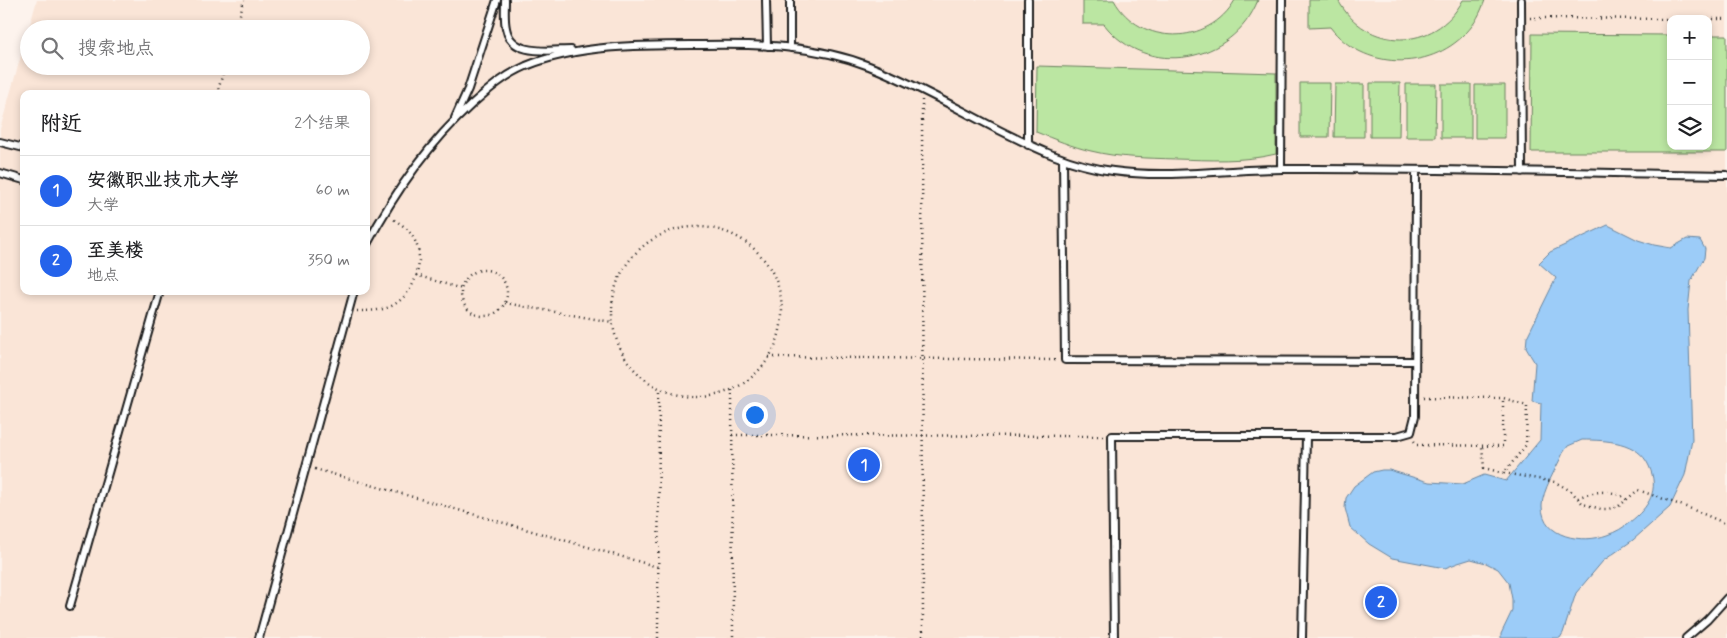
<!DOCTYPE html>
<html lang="zh">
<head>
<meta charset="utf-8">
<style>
  :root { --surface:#fff; --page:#f6f6f6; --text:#202124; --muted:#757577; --line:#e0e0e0; --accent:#2563eb }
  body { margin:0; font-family:Mynerve,"LXGW WenKai TC",sans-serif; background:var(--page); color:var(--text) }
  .controls { position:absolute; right:15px; top:15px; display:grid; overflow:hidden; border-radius:10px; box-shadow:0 2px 8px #0003 }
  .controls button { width:45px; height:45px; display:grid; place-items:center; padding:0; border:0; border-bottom:1px solid var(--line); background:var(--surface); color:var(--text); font:25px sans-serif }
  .you { position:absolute; left:754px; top:414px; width:18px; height:18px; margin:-12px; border:4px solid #fff; border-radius:50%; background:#1a73e8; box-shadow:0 0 0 8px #1a73e833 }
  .badge { display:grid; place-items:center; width:32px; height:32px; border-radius:50%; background:var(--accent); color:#fff; font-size:16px; font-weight:700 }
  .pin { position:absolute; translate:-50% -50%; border:2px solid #fff; box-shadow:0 1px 5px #0006 }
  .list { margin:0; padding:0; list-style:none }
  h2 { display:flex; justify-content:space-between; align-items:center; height:65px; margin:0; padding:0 20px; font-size:21px }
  h2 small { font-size:16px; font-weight:400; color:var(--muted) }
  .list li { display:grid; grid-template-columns:32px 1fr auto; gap:15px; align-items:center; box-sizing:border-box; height:70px; padding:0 20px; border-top:1px solid var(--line) }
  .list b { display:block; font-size:19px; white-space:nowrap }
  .list p { margin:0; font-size:16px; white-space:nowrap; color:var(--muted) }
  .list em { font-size:16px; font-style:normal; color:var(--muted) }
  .icon { flex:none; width:28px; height:28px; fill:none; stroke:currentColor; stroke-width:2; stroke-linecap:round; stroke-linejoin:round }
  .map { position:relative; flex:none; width:1727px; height:638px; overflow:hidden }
  .search { position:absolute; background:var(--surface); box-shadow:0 2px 8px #0003; left:20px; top:20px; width:350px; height:55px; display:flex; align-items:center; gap:12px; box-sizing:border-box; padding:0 18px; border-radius:28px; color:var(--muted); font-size:19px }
  .panel { position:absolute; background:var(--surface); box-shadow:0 2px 8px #0003; left:20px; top:90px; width:350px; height:205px; border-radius:10px }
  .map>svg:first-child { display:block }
  .built { fill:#fae5d7; fill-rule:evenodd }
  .green { fill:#bbe6a2; stroke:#6c815f }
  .water { fill:#9cccf8; stroke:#6986a0; fill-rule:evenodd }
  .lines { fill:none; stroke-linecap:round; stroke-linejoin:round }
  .lane-casing { stroke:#1c1c1c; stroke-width:10 }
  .path { stroke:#1c1c1c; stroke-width:2.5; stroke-dasharray:1 4; stroke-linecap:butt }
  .lane { stroke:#fff; stroke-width:6 }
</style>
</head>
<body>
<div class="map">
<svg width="1727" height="638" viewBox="0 0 1727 638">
  <rect width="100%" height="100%" fill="#fdf3ed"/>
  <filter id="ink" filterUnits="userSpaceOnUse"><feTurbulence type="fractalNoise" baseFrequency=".02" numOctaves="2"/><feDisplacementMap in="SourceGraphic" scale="10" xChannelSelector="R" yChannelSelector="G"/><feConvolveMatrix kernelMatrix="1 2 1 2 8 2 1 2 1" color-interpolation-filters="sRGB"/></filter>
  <g filter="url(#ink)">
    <path class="built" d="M37,0H1727V638H0V129ZM1671,19H1708V146H1671ZM29,29H361V66H29ZM24,94H366V291H24Z"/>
    <path class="green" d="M1083,0H1114C1140,47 1209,46 1235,0H1258C1233,64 1146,79 1104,24H1083Z
      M1309,0H1338C1366,52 1435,52 1463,0H1485C1481,12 1475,24 1466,33C1429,72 1363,70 1330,27L1309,28Z
      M1532,34L1671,35V146H1708V35H1727V152H1531Z
      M1037,66L1276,73V154C1243,162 1210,160 1176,159C1148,158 1119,158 1091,151C1073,147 1054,139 1036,132Z
      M1300,83H1330L1329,137H1300Z
      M1370,83H1400L1399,137H1370Z
      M1335,84H1364V137H1334Z
      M1406,84H1436L1435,137H1406Z
      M1441,84H1471V138H1441Z
      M1475,85H1505V138H1475Z"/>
    <path class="water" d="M1608,225L1638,240L1654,245L1671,248L1687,239L1700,240L1705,249L1704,258L1691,281L1688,310L1692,440L1685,475L1670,507L1633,540L1603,561L1576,593L1563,633L1560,638H1501V634L1512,611V599L1509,583L1498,569L1486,563L1471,559L1458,563L1445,568L1392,558L1369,544L1350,527L1345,508L1346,498L1354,486L1373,472L1382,470H1389L1429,482L1463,484L1484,475L1506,481L1540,440L1541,403L1532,401L1535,363L1526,348L1527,337L1556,278L1539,263L1550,252ZM1582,440C1606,440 1638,441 1649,466C1660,490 1649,507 1630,522C1623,528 1616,532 1607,535C1583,544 1542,538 1542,506C1542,491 1557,467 1563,453L1568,446Z"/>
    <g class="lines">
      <defs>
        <path id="lane" d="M505,0C505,9 504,19 506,28C511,57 549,50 571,50
          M766,0L767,46
          M1521,0L1522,172
          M790,48V0
          M455,118L468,89L497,0
          M0,142L24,148
          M1028,145V0
          M1063,159L1065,360L1415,361
          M1281,169L1282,0
          M0,173L24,180
          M366,246C394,193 428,144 472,104C489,89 505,75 526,66C581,44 643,45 701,45C758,44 816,45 869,66C913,83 954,107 995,128C1033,147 1070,166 1113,171C1169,179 1227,169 1283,169C1431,168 1579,173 1727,175
          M70,606L160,291
          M259,638L354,291
          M1114,638L1112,436H1397L1411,432L1415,416L1416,170
          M1302,638L1306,436
          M1686,638L1707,620L1727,598"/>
      </defs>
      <use href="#lane" class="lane-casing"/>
      <path class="path" d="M1530,18L1671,19
        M1708,19H1727
        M236,29L244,0
        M217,94L225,66
        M922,100L923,638
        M612 312a85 85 0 1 1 170 0a85 85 0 1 1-170 0Z
        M461 293a23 23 0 1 1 46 0a23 23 0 1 1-46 0Z
        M416,275L462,289
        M505,303L612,322
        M357,311C370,311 384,311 395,304C415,292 426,260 414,239C409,229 400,223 391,218
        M769,357L1056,360
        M732,390L733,638
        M1424,397L1503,398
        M732,435L1103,436
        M1414,441L1417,445L1503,446V398L1527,405L1526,445L1504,473L1484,468L1482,446
        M315,469L658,567
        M1504,473L1555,482L1571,491L1583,504L1601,509H1608L1619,506L1638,490L1689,508L1727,524
        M1578,498C1592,491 1614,488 1627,500
        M658,638L659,388"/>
      <use href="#lane" class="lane"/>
    </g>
  </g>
</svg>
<div class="controls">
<button>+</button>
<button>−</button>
<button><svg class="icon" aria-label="layers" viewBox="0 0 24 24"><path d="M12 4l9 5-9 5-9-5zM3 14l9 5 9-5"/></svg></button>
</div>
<div class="you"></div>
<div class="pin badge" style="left:864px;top:465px">1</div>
<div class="pin badge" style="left:1381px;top:602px">2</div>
<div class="search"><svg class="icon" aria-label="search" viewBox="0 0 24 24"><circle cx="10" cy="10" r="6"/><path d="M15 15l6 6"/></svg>搜索地点</div>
<section class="panel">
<h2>附近<small>2个结果</small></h2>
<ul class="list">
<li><span class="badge">1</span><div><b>安徽职业技术大学</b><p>大学</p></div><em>60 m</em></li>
<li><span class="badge">2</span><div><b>至美楼</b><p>地点</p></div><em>350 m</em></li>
</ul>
</section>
</div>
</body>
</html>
